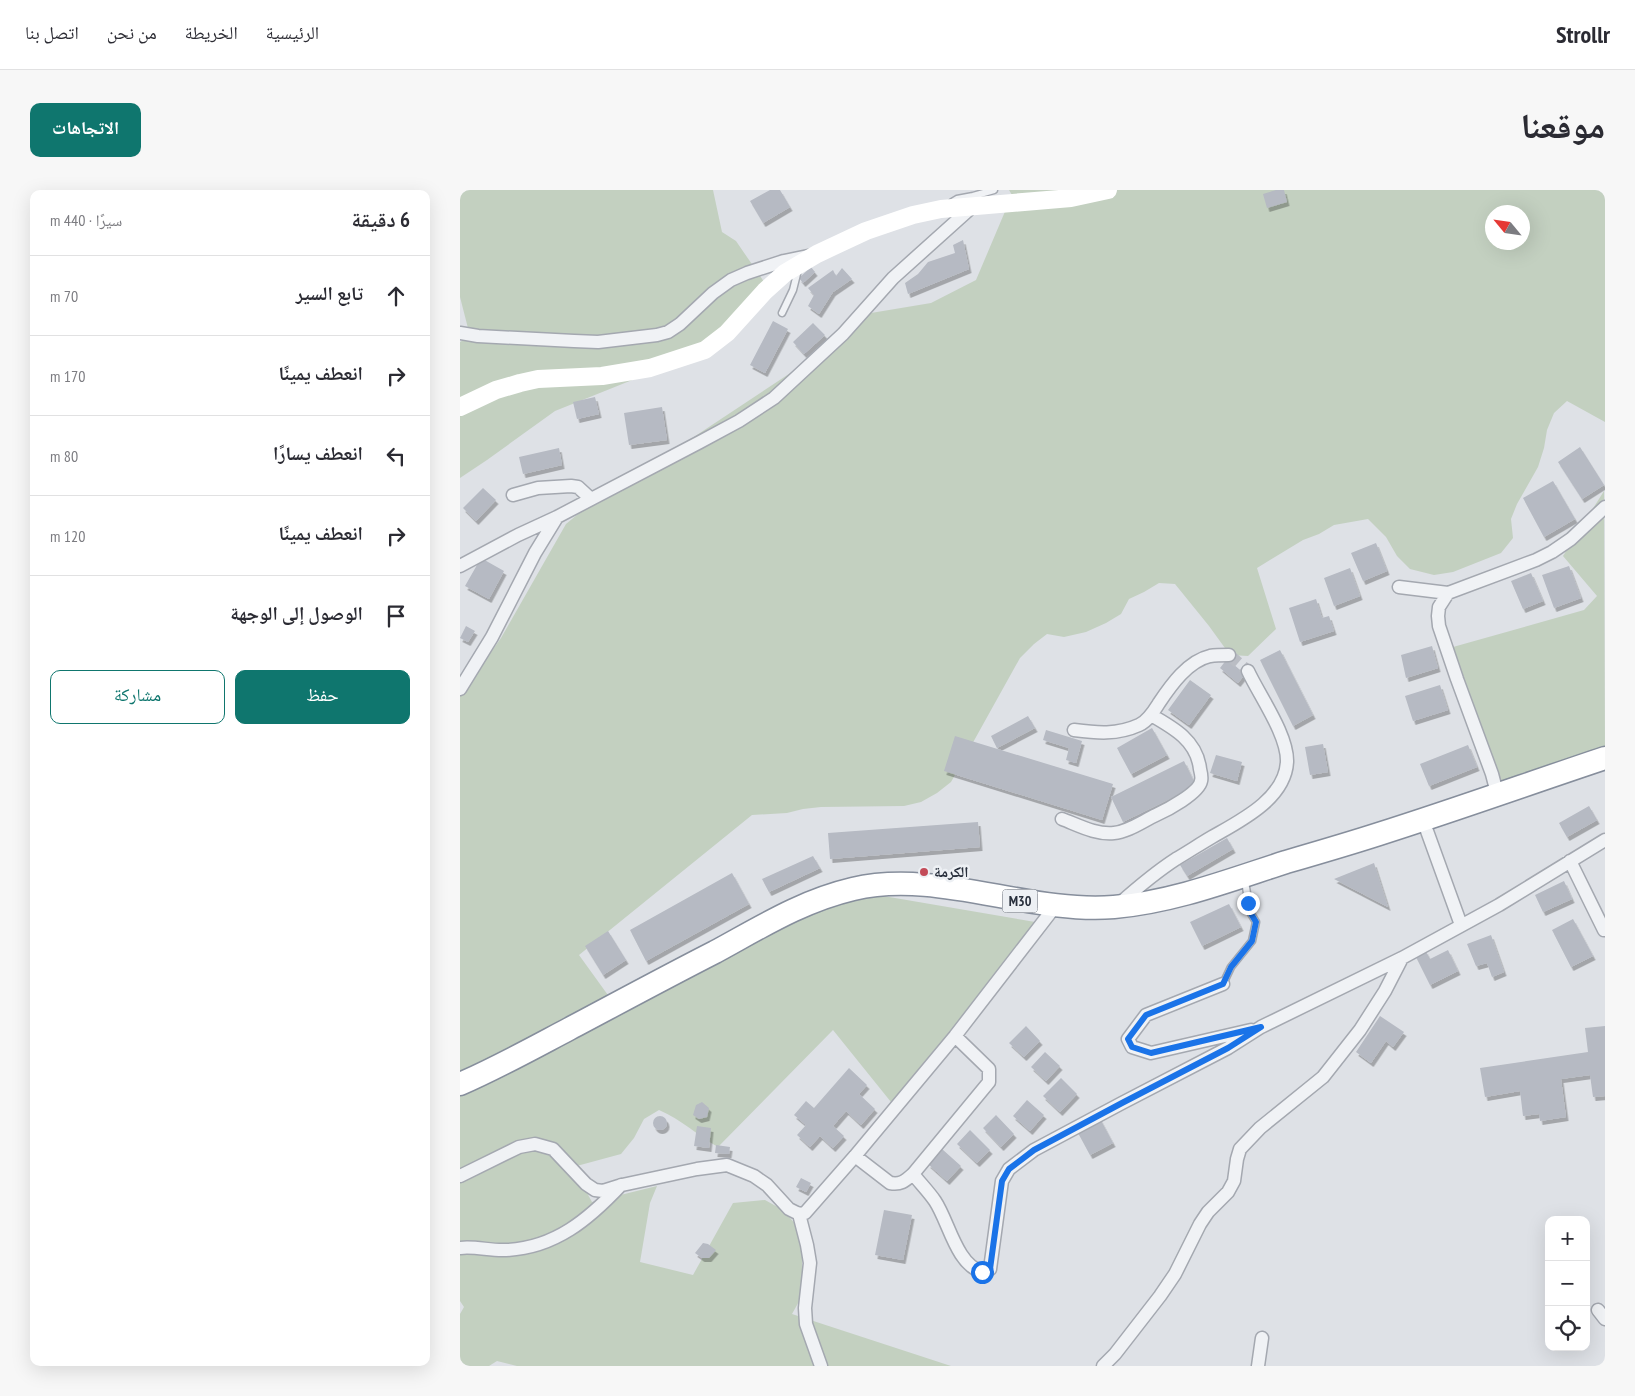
<!DOCTYPE html>
<html lang="ar">
<head>
<meta charset="utf-8">
<style>
  :root { --surface:#fff; --page:#f7f7f7; --text:#2b2b33; --muted:#7c7c81; --line:#e1e1e2; --accent:#0f766e }
  body { margin:0; font-family:"PT Sans Narrow","Noto Naskh Arabic",sans-serif; background:var(--page); color:var(--text); direction:rtl }
  .controls { position:absolute; right:15px; bottom:15px; display:grid; overflow:hidden; border-radius:10px; box-shadow:0 5px 20px #0002 }
  .controls button { width:45px; height:45px; display:grid; place-items:center; padding:0; border:0; border-bottom:1px solid var(--line); background:var(--surface); color:var(--text); font:25px sans-serif }
  .compass { position:absolute; left:1025px; top:15px; width:45px; height:45px; border-radius:50%; background:var(--surface); box-shadow:0 5px 20px #0002; rotate:299deg }
  .stop { position:absolute; width:15px; height:15px; margin:-11px; border:4px solid #1a73e8; border-radius:50%; background:#fff }
  .stop.end { background:#1a73e8; border-color:#fff; box-shadow:0 1px 5px #0008 }
  .list { margin:0; padding:0; list-style:none }
  h2 { display:flex; justify-content:space-between; align-items:center; height:65px; margin:0; padding:0 20px; font-size:21px }
  h2 small { font-size:16px; font-weight:400; color:var(--muted) }
  .list li { display:grid; grid-template-columns:32px 1fr auto; gap:15px; align-items:center; box-sizing:border-box; height:80px; padding:0 20px; border-top:1px solid var(--line) }
  .list b { display:block; font-size:19px; white-space:nowrap }
  .list em { font-size:16px; font-style:normal; color:var(--muted) }
  .actions { display:flex; gap:10px; padding:15px 20px }
  .actions a { flex:1; padding:11px 0; border:1px solid var(--accent); border-radius:10px; text-align:center; font-size:18px; color:var(--accent) }
  .actions .main { background:var(--accent); color:#fff }
  .icon { flex:none; width:28px; height:28px; fill:none; stroke:currentColor; stroke-width:2; stroke-linecap:round; stroke-linejoin:round }
  .map { position:relative; flex:none; width:1145px; height:1176px; overflow:hidden; direction:ltr; border-radius:10px }
  header { display:flex; align-items:center; gap:30px; box-sizing:border-box; height:70px; padding:0 25px; background:var(--surface); border-bottom:1px solid var(--line) }
  header strong { font-size:24px }
  nav { display:flex; gap:28px; margin-inline-start:auto; font-size:18px }
  .intro { display:flex; align-items:center; justify-content:space-between; box-sizing:border-box; height:120px; padding:0 30px }
  h1 { margin:0; font-size:35px }
  .button { padding:12px 22px; border-radius:10px; background:var(--accent); color:#fff; font-size:18px; font-weight:700 }
  main { display:flex; gap:30px; padding:0 30px }
  aside { flex:1; background:var(--surface); border-radius:10px; box-shadow:0 5px 20px #0002 }
  .map>svg:first-child { display:block }
  .green { fill:#c3d0c0; fill-rule:evenodd }
  .building { fill:#b6bac3; filter:url(#shadow) }
  .lines { fill:none; stroke-linecap:round; stroke-linejoin:round }
  .minor-tunnel { stroke:#babdc4; stroke-width:12; stroke-dasharray:12 6; stroke-linecap:butt }
  .service-casing { stroke:#a4a8b0; stroke-width:9 }
  .minor-casing { stroke:#a4a8b0; stroke-width:15 }
  .motorway-casing { stroke:#868e9c; stroke-width:25 }
  .service { stroke:#f0f2f5; stroke-width:6 }
  .minor { stroke:#f0f2f5; stroke-width:12 }
  .secondary { stroke:#fff; stroke-width:18 }
  .motorway { stroke:#fff; stroke-width:22 }
  .route { stroke:#1a73e8; stroke-width:6 }
  .poi-dot { fill:#c34b58; stroke:#edf0f4; stroke-width:2 }
  .labels { text-anchor:middle; stroke-width:5; stroke-linejoin:round; paint-order:stroke }
  .shield { fill:#edf0f4; stroke:#636973; stroke-width:1 }
  .shield-label { font-size:14px; font-weight:bold; fill:#282f3c }
  .poi-label { font-size:15px; font-weight:bold; fill:#282f3c; stroke:#edf0f4; text-anchor:start }
</style>
</head>
<body>
<header>
<strong>Strollr</strong>
<nav><a>الرئيسية</a><a>الخريطة</a><a>من نحن</a><a>اتصل بنا</a></nav>
</header>
<div class="intro"><h1>موقعنا</h1><a class="button">الاتجاهات</a></div>
<main>
<div class="map">
<svg width="1145" height="1176" viewBox="0 0 1145 1176">
  <defs>
    <filter id="shadow"><feDropShadow dx="2.5" dy="4" stdDeviation="0" flood-color="#0004"/></filter>
  </defs>
  <rect width="100%" height="100%" fill="#dee1e6"/>
  <path class="green" d="M0,0H253L262,42L276,51L313,105L237,164L95,221L27,270L0,288V152L10,146L0,107Z
    M549,0H1145V232L1107,211L1094,223L1087,240L1084,258L1078,277L1057,314L1051,329L1053,348L1041,363L993,382L974,385L950,379L937,366L926,347L908,329L874,335L859,344L843,350L797,378L816,439L788,466L770,465L749,436L715,394L699,393L684,402L669,409L661,424L646,433L626,442L604,447L587,444L574,454L560,468L491,592L477,603L461,612L444,616L361,617L343,619L327,623L292,625L119,765L158,819L394,701L581,733L435,917L373,840L258,957C237,945 222,930 199,920L184,929L174,948L161,964L113,977L132,1012L197,996L190,1013L180,1072L233,1085L273,1013L305,1010L323,1020L338,1037L342,1053V1106L332,1124L491,1176H57L37,1171L29,1176H0V1124L4,1117L0,1111V506L41,448L106,334L135,310L187,278L356,166L393,126L471,113L516,90L552,5ZM1032,22H1062V52H1032Z
    M1144,301L1145,563L1043,597L993,457L1124,420L1137,406L1103,366Z"/>
  <path class="building" d="M310,0H320L330,17L303,33L290,11Z
    M816,0H824L827,12L807,18L803,4Z
    M503,50L509,79L448,104L445,93L458,84L468,72L495,63L493,55Z
    M351,77L355,82L343,93L339,88Z
    M382,78L392,89L373,102L359,124L348,116L354,105L348,98L373,80L376,86Z
    M313,131L328,139L305,183L290,175Z
    M353,133L365,145L344,164L333,152Z
    M135,207L139,224L117,229L113,212Z
    M202,217L207,250L169,255L164,223Z
    M1120,257L1144,295L1122,309L1098,272Z
    M99,258L102,275L63,284L59,267Z
    M1093,291L1115,329L1084,347L1063,308Z
    M23,298L36,310L16,331L3,318Z
    M916,353L927,381L903,391L891,363Z
    M21,368L44,381L29,409L5,396Z
    M1109,376L1121,408L1094,418L1082,385Z
    M890,378L900,406L874,416L864,388Z
    M1071,383L1083,411L1063,419L1051,391Z
    M856,409L862,428L869,426L874,441L840,452L829,418Z
    M6,436L15,441L8,452L0,448Z
    M972,456L978,478L946,488L941,465Z
    M820,460L853,525L833,536L800,470Z
    M767,469L785,484L778,493L760,478Z
    M730,490L751,505L729,535L708,520Z
    M980,495L988,520L953,531L945,506Z
    M568,526L575,538L537,558L531,546Z
    M692,538L707,565L671,584L657,558Z
    M586,540L622,551L616,573L606,570L609,558L583,550Z
    M495,546L653,594L642,630L484,581Z
    M863,554L868,582L850,585L845,557Z
    M1008,555L1017,577L969,596L960,574Z
    M756,565L782,572L777,591L750,583Z
    M724,571L736,596L663,632L651,607Z
    M1129,616L1137,630L1107,647L1099,633Z
    M518,632L520,657L370,669L368,643Z
    M767,648L773,659L727,686L720,675Z
    M353,666L360,678L309,702L302,689Z
    M914,673L928,717L874,689Z
    M272,683L289,714L186,771L170,740Z
    M1104,691L1112,709L1083,722L1075,705Z
    M769,714L781,737L742,756L730,732Z
    M1113,729L1133,766L1111,777L1092,740Z
    M148,741L166,770L143,785L125,756Z
    M1031,745L1044,782L1032,787L1027,773L1016,776L1007,754Z
    M965,760L970,769L988,760L998,781L970,795L955,765Z
    M920,826L944,842L933,857L926,851L911,873L896,862Z
    M566,836L580,851L564,867L549,853Z
    M1145,836V906L1133,907L1130,885L1101,889L1106,927L1080,931L1079,924L1063,926L1060,901L1025,907L1020,878L1128,862L1125,838Z
    M585,862L600,876L586,891L571,877Z
    M389,878L407,895L399,904L415,919L401,935L386,921L373,936L384,946L373,958L360,946L350,957L337,945L346,935L334,925L346,911L354,918Z
    M601,888L617,904L600,922L583,906Z
    M567,910L584,925L570,941L553,926Z
    M242,912L249,918L247,927L239,929L233,925L236,915Z
    M536,925L554,944L541,957L523,938Z
    M193 933a7 7 0 1 1 14 0a7 7 0 1 1-14 0Z
    M639,927L653,953L630,965L616,939Z
    M237,936L251,938L249,958L234,956Z
    M510,940L530,960L517,973L497,954Z
    M256,955L270,957L269,964L255,963Z
    M482,959L501,976L487,991L468,974Z
    M341,988L351,993L346,1002L336,997Z
    M424,1020L452,1025L443,1070L415,1065Z
    M243,1053L248,1054L256,1060L249,1068H242L235,1063Z"/>
  <g class="lines">
    <path class="minor-tunnel" d="M769,465L788,481"/>
    <defs>
      <path id="service" d="M492,12L497,9L513,6L534,0
        M322,123L333,100L338,80
        M763,794L771,777L792,751L796,732L790,722L786,697"/>
      <path id="minor" d="M0,143L18,146L114,151L138,152L197,145L208,142L220,134L253,103L271,90L287,83L324,71L348,66
        M53,305L78,298L111,296L118,297L131,309
        M0,376L58,345L97,327L240,252L279,231L314,208L383,144L433,88L512,17
        M939,397L988,403
        M0,499L32,447L75,363L97,327
        M614,540C637,543 657,545 679,535C688,531 694,521 699,513C711,495 728,471 750,466C756,465 763,465 769,465
        M1037,603L1032,584L997,489L979,436L978,426L979,417L988,403L1076,370L1092,362L1111,349L1145,317
        M602,629C618,635 636,645 654,643C668,642 683,631 696,625C707,620 739,603 741,591C742,588 741,583 740,579C737,551 714,538 691,525
        M967,641L1001,735
        M1110,671L1144,740H1145
        M659,714C677,698 696,682 716,669C728,662 740,654 752,647C780,631 825,609 827,572C828,545 799,505 788,481
        M763,794L686,825L668,849L672,857L691,863L791,840
        M495,846L529,879V892L453,984C460,993 469,1002 475,1011C489,1032 496,1074 522,1082L530,1079L542,991L549,979L574,960L662,913L768,858L801,837L942,768L1039,715L1145,650
        M395,966L430,993C441,995 445,991 453,984
        M0,986L59,957L75,954L93,959L126,994L135,1000L143,1001L162,995L237,979L267,975L294,986L307,995L329,1019L339,1024L345,1023L395,966L495,846L590,723
        M339,1024L347,1055L350,1073L345,1118L346,1134L361,1176
        M0,1058C15,1056 31,1061 46,1060C95,1058 129,1029 161,995
        M1138,1120L1145,1129
        M643,1176L655,1164L700,1106L715,1084L740,1034L748,1022L768,1002L774,991L777,969L780,959L800,938L863,887L900,840L925,801L942,768
        M798,1176L802,1148"/>
      <path id="motorway" d="M0,894C37,878 73,858 109,839C158,813 206,787 255,762C301,737 342,711 393,699C478,679 568,724 654,717C713,712 770,690 826,672C857,663 888,654 919,644C995,620 1070,593 1145,568"/>
    </defs>
    <use href="#service" class="service-casing"/>
    <use href="#minor" class="minor-casing"/>
    <use href="#motorway" class="motorway-casing"/>
    <use href="#service" class="service"/>
    <use href="#minor" class="minor"/>
    <path class="secondary" d="M0,217L36,200L60,193L78,189L142,186L190,178L245,160L267,143L305,101L325,83L357,64L406,41L453,25L481,19L611,8L648,0"/>
    <use href="#motorway" class="motorway"/>
  </g>
  <g class="lines">
    <path class="route" d="M522,1082L530,1079L542,991L549,979L574,960L662,913L768,858L801,837L691,863L672,857L668,849L686,825L763,794L771,777L792,751L796,732L790,722L788,713"/>
  </g>
  <circle class="poi-dot" cx="464" cy="682" r="5"/>
  <g class="labels">
    <rect class="shield" x="542.5" y="699.5" width="35" height="23" rx="4"/>
    <g class="shield-label">
      <text x="560" y="716">M30</text>
    </g>
    <g class="poi-label">
      <text x="474" y="687">الكرمة</text>
    </g>
  </g>
</svg>
<div class="controls">
<button>+</button>
<button>−</button>
<button><svg class="icon" aria-label="locate" viewBox="0 0 24 24"><circle cx="12" cy="12" r="6"/><path d="M12 2v4M12 18v4M2 12h4M18 12h4"/></svg></button>
</div>
<svg class="compass" viewBox="-18 -18 36 36"><path d="M0-13l5 13h-10z" fill="#e53935"/><path d="M0 13l5-13h-10z" fill="#7c7c81"/></svg>
<div class="stop" style="left:522px;top:1082px"></div>
<div class="stop end" style="left:788px;top:713px"></div>
</div>
<aside>
<h2>6 دقيقة<small>سيرًا · 440 m</small></h2>
<ul class="list">
<li><svg class="icon" aria-label="ahead" viewBox="0 0 24 24"><path d="M12 20V5M6 11l6-6 6 6"/></svg><div><b>تابع السير</b></div><em>70 m</em></li>
<li><svg class="icon" aria-label="right" viewBox="0 0 24 24"><path d="M7 20v-9h11M14 6l5 5-5 5"/></svg><div><b>انعطف يمينًا</b></div><em>170 m</em></li>
<li><svg class="icon" aria-label="left" viewBox="0 0 24 24"><path d="M17 20v-9H6M10 6l-5 5 5 5"/></svg><div><b>انعطف يسارًا</b></div><em>80 m</em></li>
<li><svg class="icon" aria-label="right" viewBox="0 0 24 24"><path d="M7 20v-9h11M14 6l5 5-5 5"/></svg><div><b>انعطف يمينًا</b></div><em>120 m</em></li>
<li><svg class="icon" aria-label="arrive" viewBox="0 0 24 24"><path d="M6 21V4h12l-3 4 3 4H6"/></svg><div><b>الوصول إلى الوجهة</b></div></li>
</ul>
<div class="actions"><a class="main">حفظ</a><a>مشاركة</a></div>
</aside>
</main>
</body>
</html>
